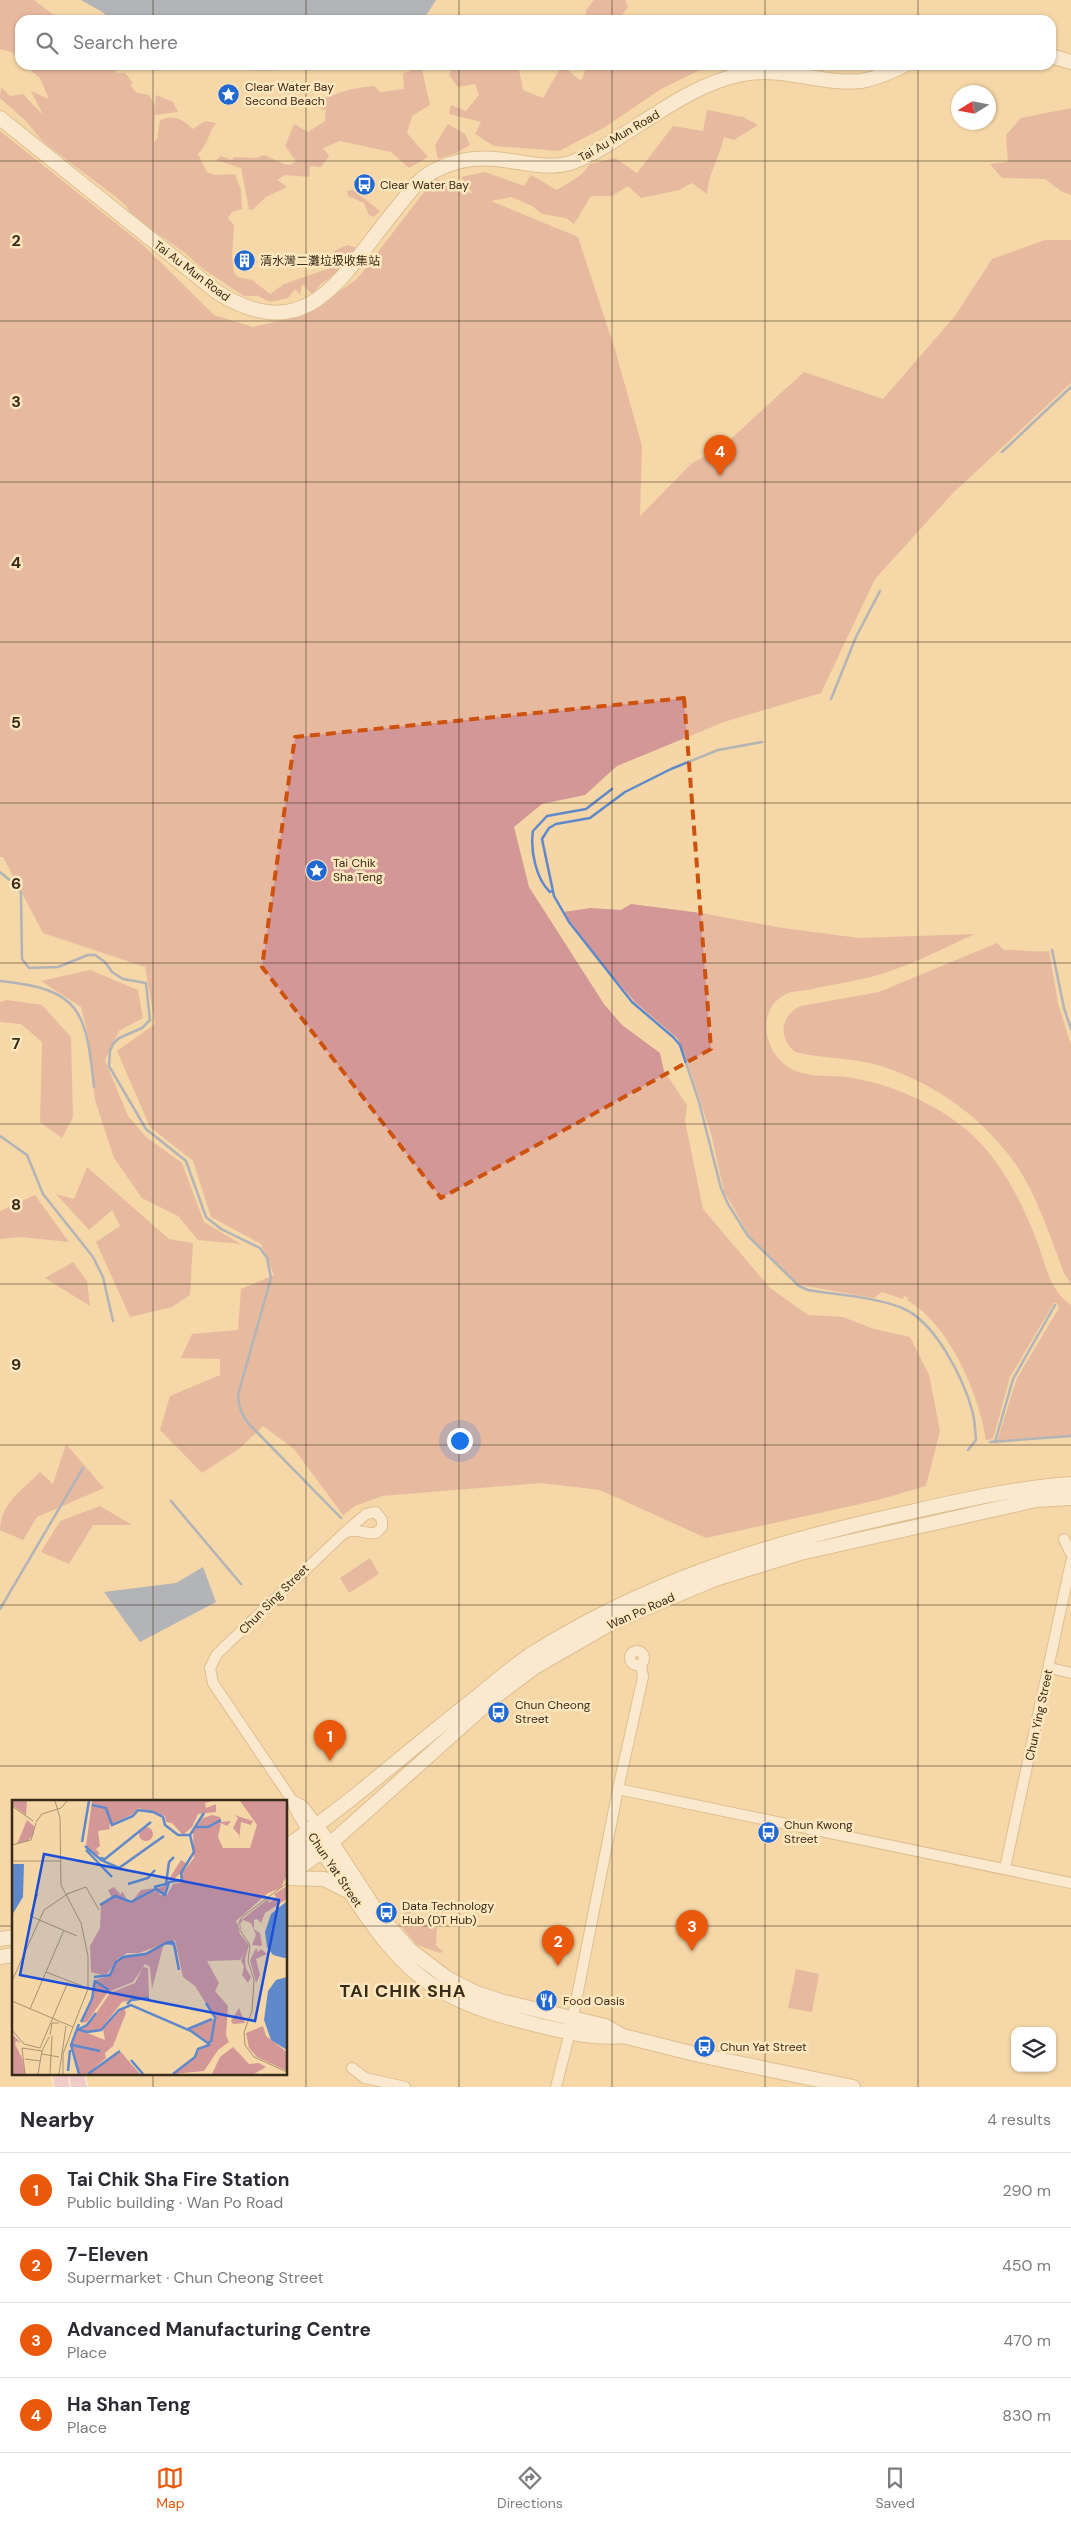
<!DOCTYPE html>
<html lang="en">
<head>
<meta charset="utf-8">
<style>
  :root { --surface:#fff; --page:#f7f7f7; --text:#2b2b33; --muted:#7c7c81; --line:#e1e1e2; --accent:#ea580c }
  body { margin:0; font-family:"DM Sans","Noto Sans TC",sans-serif; background:var(--page); color:var(--text) }
  .controls { position:absolute; right:15px; bottom:15px; display:grid; overflow:hidden; border-radius:10px; box-shadow:0 1px 4px #0004 }
  .controls button { width:45px; height:45px; display:grid; place-items:center; padding:0; border:0; border-bottom:1px solid var(--line); background:var(--surface); color:var(--text); font:25px sans-serif }
  .compass { position:absolute; left:951px; top:85px; width:45px; height:45px; border-radius:50%; background:var(--surface); box-shadow:0 1px 4px #0004; rotate:259deg }
  .you { position:absolute; left:459px; top:1440px; width:18px; height:18px; margin:-12px; border:4px solid #fff; border-radius:50%; background:#1a73e8; box-shadow:0 0 0 8px #1a73e833 }
  .badge { display:grid; place-items:center; width:32px; height:32px; border-radius:50%; background:var(--accent); color:#fff; font-size:16px; font-weight:700 }
  .pin { position:absolute; translate:-50% -41px; filter:drop-shadow(0 1px 2px #0008) }
  .pin::after { content:''; position:absolute; top:26px; width:18px; height:15px; background:inherit; clip-path:polygon(0 0,100% 0,50% 100%) }
  .list { margin:0; padding:0; list-style:none }
  h2 { display:flex; justify-content:space-between; align-items:center; height:65px; margin:0; padding:0 20px; font-size:21px }
  h2 small { font-size:16px; font-weight:400; color:var(--muted) }
  .list li { display:grid; grid-template-columns:32px 1fr auto; gap:15px; align-items:center; box-sizing:border-box; height:75px; padding:0 20px; border-top:1px solid var(--line) }
  .list b { display:block; font-size:19px; white-space:nowrap }
  .list p { margin:0; font-size:16px; white-space:nowrap; color:var(--muted) }
  .list em { font-size:16px; font-style:normal; color:var(--muted) }
  .icon { flex:none; width:28px; height:28px; fill:none; stroke:currentColor; stroke-width:2; stroke-linecap:round; stroke-linejoin:round }
  .map { position:relative; flex:none; width:1071px; height:2087px; overflow:hidden }
  .search { position:absolute; background:var(--surface); box-shadow:0 1px 4px #0004; left:15px; right:15px; top:15px; height:55px; display:flex; align-items:center; gap:12px; box-sizing:border-box; padding:0 18px; border-radius:15px; color:var(--muted); font-size:19px }
  .sheet { height:365px; background:var(--surface) }
  nav { display:flex; justify-content:space-around; align-items:center; box-sizing:border-box; height:70px; border-top:1px solid var(--line); background:var(--surface); font-size:14px; color:var(--muted) }
  nav a { display:grid; justify-items:center; gap:2px }
  nav .on { color:var(--accent) }
  .map>svg:first-child { display:block }
  .green { fill:#d49797 }
  .water { fill:#5f89ca }
  .lines { fill:none; stroke-linecap:round; stroke-linejoin:round }
  .stream { stroke:#5f89ca; stroke-width:2.5 }
  .street-casing { stroke:#c0a375; stroke-width:12 }
  .secondary-casing { stroke:#c0a375; stroke-width:16 }
  .primary-casing { stroke:#fff; stroke-width:18 }
  .street { stroke:#fff; stroke-width:10 }
  .secondary { stroke:#fff; stroke-width:14 }
  .primary { stroke:#e8bff2; stroke-width:15 }
  .marked { fill:none; stroke:#cd520e; stroke-width:4; stroke-dasharray:10 6; stroke-linejoin:round }
  .grid { fill:none; stroke:#372b19; stroke-width:1; stroke-opacity:0.55 }
  .labels { text-anchor:middle; stroke-width:5; stroke-linejoin:round; paint-order:stroke }
  .poi-label { font-size:12px; fill:#372b19; stroke:#fee6bf; text-anchor:start }
  .street-label { font-size:12px; fill:#372b19; stroke:#fee6bf }
  .district-label { font-size:18px; font-weight:bold; letter-spacing:1px; fill:#372b19; stroke:#fee6bf }
  .inset-river { fill:none; stroke:#5f89ca; stroke-width:2.5 }
  .inset-road { fill:none; stroke:#a9926e; stroke-width:1 }
  .view { fill:#1d4ed8; fill-opacity:0.15; stroke:#1d4ed8; stroke-width:2.5 }
  .inset-edge { fill:none; stroke:#372b19; stroke-width:2.5 }
  .grid-label { font-size:16px; text-anchor:middle; font-weight:bold; fill:#372b19; stroke:#fee6bf; stroke-width:5; stroke-linejoin:round; paint-order:stroke }
</style>
</head>
<body>
<div class="map">
<svg width="1071" height="2087" viewBox="0 0 1071 2087">
  <rect width="100%" height="100%" fill="#f5d7a7"/>
  <path class="green" d="M0,0H34L59,19L67,20H20V62L12,52L0,49Z
    M594,0H625L628,7L618,20H586V10Z
    M24,65H118L115,73H125L133,83L130,85L137,93L149,95L155,106L156,95L173,102L178,112L155,115L154,142L157,139L160,120C174,114 182,119 193,129L205,121L216,123C208,134 208,144 198,154L207,172L215,175L235,174L241,190L242,209L232,212L228,218L234,225L232,257L234,273L238,277L252,280L270,294L284,284L330,268L334,251L347,245L358,248L343,268L321,284L312,294L302,284L300,295L295,289L288,298L270,302L258,296H244L203,269L185,253L131,215L127,207L116,197L43,142L26,121L0,98L1,87L10,96L23,94L43,115L31,91L49,99L40,78Z
    M454,65H518L523,90L543,98L562,65L581,81L586,68C599,61 619,65 633,69L634,65H710L661,89L605,127L559,151L494,146L475,134L481,122L449,114L451,105L466,111L479,95L475,84L458,87L449,75Z
    M421,66L430,105L412,116L407,133L428,157L409,168L391,152L340,141L323,148L329,156L321,167L310,166L309,177L285,175L277,180L287,187L266,197L252,210L249,209L241,168L216,160L221,156L232,160L234,157L256,158L264,155L284,164L291,165L296,161L285,146L294,124L308,132L325,121L326,110L310,106C331,94 350,88 374,86L380,92L404,89L403,74Z
    M1071,108V195L1061,191L1045,179L1002,178L990,164L1008,162L1006,135L1021,118Z
    M707,110L743,117L758,125L734,140L724,137C719,159 709,171 707,194L692,183L679,190L641,198L628,186L612,196H591L574,224L566,218L542,214L532,206L511,197L491,201L578,237L616,353L642,446L640,516L691,464L723,446L804,372L883,399L955,316L992,259L1045,240H1071V383L953,493L875,579L821,693L724,722L617,766L585,795L542,804L514,827L529,887L604,1004L622,1025L660,1053L664,1071L687,1105L685,1121L703,1209L770,1288L808,1315L843,1317L874,1329L910,1337L929,1375L940,1431L926,1486L878,1500L706,1538L600,1490L541,1483L382,1496L355,1506L343,1515L294,1449L263,1426L239,1449L202,1473L160,1430L170,1396L220,1375V1359L181,1358L192,1334L238,1330L241,1289L274,1275L261,1244L211,1217L193,1161L150,1127L117,1051L155,1024L145,967L43,933L3,857H0V131L142,244L214,315L253,327L305,315L357,279L435,178L473,194L461,177L485,172L524,186L531,175L557,190L581,175L590,164L615,158L637,173L673,126L703,131Z
    M448,124L465,134L470,145L456,153L438,159L435,145Z
    M353,190L380,211L374,217L369,215L364,203L348,196L347,191Z
    M631,904L701,913L783,928L859,938L975,934C942,949 906,968 871,977C850,982 829,985 808,990C801,991 792,991 786,994C755,1010 764,1053 790,1068C806,1078 829,1075 846,1077C889,1083 936,1103 969,1132C1000,1159 1020,1199 1035,1236C1045,1260 1048,1290 1071,1305V1436L997,1441L1017,1378L1059,1308L1057,1303H1054L1010,1377L993,1439L986,1440C979,1394 949,1324 907,1300L908,1298L904,1296L903,1299L882,1292L874,1298L800,1285L750,1237L724,1191L711,1134L684,1052L677,1038L635,1002L602,964L563,912L591,908L621,910Z
    M997,943L1004,950C1019,949 1034,953 1049,951L1058,1003L1071,1045V1284L1064,1273C1055,1249 1046,1223 1035,1199C1007,1135 946,1087 881,1066C852,1057 823,1059 795,1052C778,1037 780,1015 801,1006L879,992Z
    M90,970L138,990L143,1018L119,1031L105,1060L128,1116L146,1137L182,1163L204,1222L241,1244L198,1240L178,1216L142,1198L114,1158L95,1100L87,1031L81,1007L41,981Z
    M7,1000L42,1005L71,1037L73,1117L62,1138L40,1122L42,1042L21,1024L0,1022V1002Z
    M87,1167L169,1239L193,1243L190,1295L172,1307L130,1317L96,1242L120,1226L112,1210L89,1230L56,1194L74,1199Z
    M35,1195L69,1242L21,1237L0,1239V1211Z
    M73,1262L87,1281L90,1306L45,1278Z
    M66,1444L104,1488L37,1517L23,1540L0,1530C0,1504 23,1489 40,1472L53,1484Z
    M100,1506L132,1525H93L69,1564L41,1552L60,1521Z
    M370,1558L379,1574L349,1593L340,1578Z
    M405,1912H410L413,1919L423,1921L430,1918V1922L434,1923L438,1919L440,1921L439,1925L437,1926L436,1945L443,1952L440,1953L417,1945L399,1924L403,1918L401,1915Z
    M796,1969L819,1974L812,2012L788,2008Z"/>
  <path class="water" d="M81,0H436L423,20H108L104,13Z
    M207,65H316C286,73 237,71 207,65Z
    M203,1567L216,1602L140,1642L104,1592L176,1583Z"/>
  <g class="lines">
    <path class="stream" d="M1002,452L1071,387
      M831,699L856,637L880,591
      M762,742L718,750L671,769L625,792L590,818L556,824L549,828L542,839L554,896L569,922L632,1002L673,1037L680,1045L699,1102L721,1188L728,1204L748,1236L799,1286L808,1290C837,1295 876,1297 902,1308C935,1321 963,1378 972,1410C975,1419 975,1430 976,1440L968,1450
      M0,872L18,887L21,893L22,959L29,968L58,967L88,955H95L105,962L112,972L123,979L146,983L150,1020L142,1028L119,1038L113,1044L110,1051L109,1066L146,1129L186,1161L206,1217L221,1229L260,1248L267,1258L271,1278L238,1395C239,1407 241,1414 249,1424L341,1518
      M552,891L550,892C536,879 530,850 533,831L547,816L586,809L612,789
      M1052,950L1064,1008L1071,1029
      M0,981C81,989 86,1011 94,1087
      M0,1136L27,1155L43,1194L93,1257L103,1277L113,1321
      M990,1442L1071,1436
      M995,1442L1013,1379L1055,1305
      M171,1501L241,1584
      M0,1609L83,1468"/>
    <defs>
      <path id="street" d="M1064,1539L1071,1554
        M630 1658a7 7 0 1 1 14 0a7 7 0 1 1-14 0Z
        M1050,1668L1071,1673
        M618,1789L1071,1883
        M292,1800L303,1806L332,1843
        M308,1832L296,1811L292,1800L213,1683L210,1668L217,1654L344,1533L366,1514L376,1512L382,1520V1527L376,1533C364,1535 357,1527 344,1533
        M1005,1868L1071,1562
        M352,2068L365,2078L405,2087
        M556,2087L570,2032L618,1789L643,1677L641,1665"/>
      <path id="secondary" d="M1051,56L1071,62
        M0,118L217,292C310,351 344,271 396,209C409,193 418,178 438,169C456,160 475,157 495,159C521,161 548,171 573,162C589,156 604,147 618,138C658,113 697,83 743,74C783,66 821,85 861,81C876,79 892,71 905,65
        M308,1832C318,1847 329,1861 339,1875C366,1916 395,1963 438,1989C470,2008 505,2017 541,2026C568,2032 594,2039 623,2036
        M332,1843L379,1915L410,1950L447,1978L476,1993L504,2002L605,2026L623,2036L699,2055L853,2087
        M286,1847C354,1801 413,1746 478,1696C495,1682 512,1667 530,1655C650,1579 773,1542 910,1512C963,1500 1016,1488 1071,1484
        M286,1860L314,1842H323
        M286,1877L321,1852L492,1699L535,1667L613,1622L715,1579L800,1553L1036,1500L1071,1498
        M286,1878L324,1879L346,1890
        M0,1939L14,1937
        M0,1957L14,1955"/>
      <path id="primary" d="M60,2073L62,2087
        M76,2073L79,2087"/>
    </defs>
    <use href="#street" class="street-casing"/>
    <use href="#secondary" class="secondary-casing"/>
    <use href="#primary" class="primary-casing"/>
    <use href="#street" class="street"/>
    <use href="#secondary" class="secondary"/>
    <use href="#primary" class="primary"/>
  </g>
  <path d="M0 0H1071V2087H0ZM684,698L711,1049L441,1198L262,967L295,737Z" fill="#f5d7a7" fill-opacity=".55" fill-rule="evenodd"/>
  <path class="marked" d="M684,698L711,1049L441,1198L262,967L295,737Z"/>
  <path class="grid" d="M153,0V20M306,0V20M459,0V20M612,0V20M765,0V20M918,0V20M153,65V1801M306,65V2087M459,65V2087M612,65V2087M765,65V2087M918,65V2087M0,161H1071M0,321H1071M0,482H1071M0,642H1071M0,803H1071M0,963H1071M0,1124H1071M0,1284H1071M0,1445H1071M0,1605H1071M0,1766H1071M0,1926H14M286,1926H1071M153,2073V2087"/>
  <defs>
    <symbol id="sight-disc" viewBox="-11 -11 22 22"><circle r="9.5" fill="#2168d3" stroke="#fee6bf"/><path d="M0-6L1.8-2.2L6-1.7L2.9 1.2L3.7 5.4L0 3.3L-3.7 5.4L-2.9 1.2L-6-1.7L-1.8-2.2Z" fill="#fff"/></symbol>
    <symbol id="bus-disc" viewBox="-11 -11 22 22"><circle r="9.5" fill="#2168d3" stroke="#fee6bf"/><path d="M-5-6H5V4H4V6H2V4H-2V6H-4V4H-5ZM-3.5-4V0h7V-4ZM-3.5 1.2v1.5H-2V1.2ZM2 1.2v1.5H3.5V1.2Z" fill="#fff"/></symbol>
    <symbol id="building-disc" viewBox="-11 -11 22 22"><circle r="9.5" fill="#2168d3" stroke="#fee6bf"/><path d="M-4-6H4V6H1V3H-1V6H-4ZM-2.5-4.3h1.7v1.8h-1.7ZM.8-4.3h1.7v1.8H.8ZM-2.5-1h1.7V.8h-1.7ZM.8-1h1.7V.8H.8Z" fill="#fff"/></symbol>
    <symbol id="restaurant-disc" viewBox="-11 -11 22 22"><circle r="9.5" fill="#2168d3" stroke="#fee6bf"/><path d="M-5-6h1v4h1v-4h1v4h1v-4h1v5L-1.5 .5V6h-2V.5L-5-1ZM5-6V6H3V1.5H1.5Q1.5-4 5-6Z" fill="#fff"/></symbol>
  </defs>
  <g fill-rule="evenodd">
    <use href="#sight-disc" x="216" y="82" width="25" height="25"/>
    <use href="#bus-disc" x="352" y="172" width="25" height="25"/>
    <use href="#building-disc" x="232" y="248" width="25" height="25"/>
    <use href="#sight-disc" x="304" y="858" width="25" height="25"/>
    <use href="#bus-disc" x="486" y="1700" width="25" height="25"/>
    <use href="#bus-disc" x="756" y="1820" width="25" height="25"/>
    <use href="#bus-disc" x="374" y="1900" width="25" height="25"/>
    <use href="#restaurant-disc" x="534" y="1988" width="25" height="25"/>
    <use href="#bus-disc" x="692" y="2034" width="25" height="25"/>
  </g>
  <g class="labels">
    <g class="poi-label">
      <text x="245" y="91">Clear Water Bay<tspan x="245" dy="14">Second Beach</tspan></text>
      <text x="380" y="189">Clear Water Bay</text>
      <text x="260" y="265">清水灣二灘垃圾收集站</text>
      <text x="333" y="867">Tai Chik<tspan x="333" dy="14">Sha Teng</tspan></text>
      <text x="515" y="1709">Chun Cheong<tspan x="515" dy="14">Street</tspan></text>
      <text x="784" y="1829">Chun Kwong<tspan x="784" dy="14">Street</tspan></text>
      <text x="402" y="1910">Data Technology<tspan x="402" dy="14">Hub (DT Hub)</tspan></text>
      <text x="563" y="2005">Food Oasis</text>
      <text x="720" y="2051">Chun Yat Street</text>
    </g>
    <g class="street-label">
      <text transform="translate(619 136) rotate(-30)" y="4">Tai Au Mun Road</text>
      <text transform="translate(192 271) rotate(37)" y="4">Tai Au Mun Road</text>
      <text transform="translate(274 1599) rotate(-45)" y="4">Chun Sing Street</text>
      <text transform="translate(641 1611) rotate(-24)" y="4">Wan Po Road</text>
      <text transform="translate(1039 1715) rotate(-78)" y="4">Chun Ying Street</text>
      <text transform="translate(335 1870) rotate(56)" y="4">Chun Yat Street</text>
    </g>
    <g class="district-label">
      <text x="403" y="1997">TAI CHIK SHA</text>
    </g>
  </g>
  <g transform="translate(12 1800)">
    <rect width="275" height="275" fill="#f5d7a7"/>
    <path d="M0,1H15L14,15L0,5ZM80,1H201L193,3L194,8L204,4V12L186,14L180,27L171,35L160,23L154,22L153,16L126,8L121,14L97,25L98,29L86,31L88,46L84,49L88,54L85,55L74,46ZM228,1H275L274,77L269,88L256,93L224,121L228,134L237,145L233,159L234,168L239,177L236,183L230,175L232,167L229,160L233,152L228,160L195,161L207,183L203,191L216,206L214,235L217,242L206,250L192,271L161,274L184,257L187,250L198,245L176,230L203,218L183,186L171,177L163,140L127,153H115L105,159L96,173L91,175L79,172L78,146L88,128L89,105L100,98L96,90L102,87L109,95L110,91L117,103L146,90L148,95H155L161,84L170,82V73L182,58L181,32L191,18L200,15L208,17L209,22L219,21L215,26L209,23L206,37L211,48H238L245,25ZM222,15L241,21L239,25L229,22L227,40V35L221,28L226,18ZM15,20L22,26V33L16,41L5,44ZM127 34a7 7 0 1 1 14 0a7 7 0 1 1-14 0ZM169,60L175,64L172,70L162,79H157ZM155,83L152,94L145,89L121,100L129,90L151,87ZM275,86V99L253,113L249,123L245,119L242,120V129L248,133L250,146L240,145L244,135L239,123L231,120L228,124L230,131L227,126L228,121L256,99L257,103L264,97L262,94ZM152,143L140,189L138,167L133,164L121,182L96,192L75,222L69,223L80,200L83,180L99,175L104,162L111,157L135,154ZM244,148L246,152L249,149L255,154L244,159L248,175L244,183L238,160ZM131,167L136,168L137,197L110,202L89,229L79,232L68,229L76,225L98,193L123,183ZM112,207L114,213L101,246L93,253L94,258L75,274H68L59,245L65,229L93,240L91,229ZM227,208L233,223L221,224L219,221ZM251,226L254,236L275,252V271L245,257L237,248L234,233ZM0,234L9,243L4,241L3,244L10,258L13,274H0ZM221,247L237,264L247,263L254,267L242,274H200L208,257ZM109,252L128,274H77L95,259Z" fill="#d49797"/>
    <path d="M0,64H12L11,97L0,115ZM275,101V158H272L261,155L255,147L253,132L259,114ZM275,177V250L259,240L252,220L256,191L264,180Z" fill="#5f89ca"/>
    <path class="inset-river" d="M80,5L94,8L100,25L121,16L126,10L141,12L151,17L153,25L166,35H178L182,52L169,73L170,80L157,82L153,95L144,89L119,102L103,96L88,105M184,27H196L209,20M178,35L192,13M70,42L77,1M73,46L89,60L107,68L152,36M74,50L100,77M88,58L93,59L139,22M116,84L136,78L143,70M142,87L154,84L157,62L162,57M155,142H161L164,152M82,177L98,175L104,162L111,157L134,154L154,143L162,144L167,170M83,181L97,190M194,203L204,219M115,204L119,200L137,198M69,222L80,199L83,180M67,224L59,245L67,274M65,229L75,232L89,230L107,210L119,205L179,231L197,244M67,229L75,225L84,213M176,229L200,219M199,242L203,219M60,245L88,251M119,260L131,274M56,271L58,250M76,274L108,251M161,274L183,257L186,249L197,245V241"/>
    <path class="inset-road" d="M43,1L48,18L49,85L69,123L76,156V189L61,227M0,6L21,21M24,22L30,14L49,8L55,1M0,45L19,40L24,23M0,61H48M275,83L230,117L225,126L238,145L236,161L242,180L240,211L232,232L233,245L242,257L275,272M26,94L18,116L65,136M55,94L74,87L87,110M34,172L70,186M0,181L32,110L57,93M0,201L61,227L51,254V274M18,209L52,130M0,230L12,244L28,248L56,182M38,235L40,223H47M30,254L47,257M13,259L28,261M13,274L10,248L30,251L37,237M26,274L30,251M38,274L40,236M47,274L54,226"/>
    <path class="view" d="M32,54L267,100L243,221L8,175Z"/>
    <rect width="275" height="275" class="inset-edge"/>
  </g>
  <g class="grid-label">
    <text x="16" y="246">2</text>
    <text x="16" y="407">3</text>
    <text x="16" y="568">4</text>
    <text x="16" y="728">5</text>
    <text x="16" y="889">6</text>
    <text x="16" y="1049">7</text>
    <text x="16" y="1210">8</text>
    <text x="16" y="1370">9</text>
  </g>
</svg>
<div class="controls">
<button><svg class="icon" aria-label="layers" viewBox="0 0 24 24"><path d="M12 4l9 5-9 5-9-5zM3 14l9 5 9-5"/></svg></button>
</div>
<svg class="compass" viewBox="-18 -18 36 36"><path d="M0-13l5 13h-10z" fill="#e53935"/><path d="M0 13l5-13h-10z" fill="#7c7c81"/></svg>
<div class="you"></div>
<div class="pin badge" style="left:330px;top:1761px">1</div>
<div class="pin badge" style="left:558px;top:1966px">2</div>
<div class="pin badge" style="left:692px;top:1951px">3</div>
<div class="pin badge" style="left:720px;top:476px">4</div>
<div class="search"><svg class="icon" aria-label="search" viewBox="0 0 24 24"><circle cx="10" cy="10" r="6"/><path d="M15 15l6 6"/></svg>Search here</div>
</div>
<section class="sheet">
<h2>Nearby<small>4 results</small></h2>
<ul class="list">
<li><span class="badge">1</span><div><b>Tai Chik Sha Fire Station</b><p>Public building · Wan Po Road</p></div><em>290 m</em></li>
<li><span class="badge">2</span><div><b>7-Eleven</b><p>Supermarket · Chun Cheong Street</p></div><em>450 m</em></li>
<li><span class="badge">3</span><div><b>Advanced Manufacturing Centre</b><p>Place</p></div><em>470 m</em></li>
<li><span class="badge">4</span><div><b>Ha Shan Teng</b><p>Place</p></div><em>830 m</em></li>
</ul>
</section>
<nav>
<a class="on"><svg class="icon" aria-label="map" viewBox="0 0 24 24"><path d="M3 6l6-2 6 2 6-2v14l-6 2-6-2-6 2zM9 4v14M15 6v14"/></svg>Map</a>
<a><svg class="icon" aria-label="directions" viewBox="0 0 24 24"><path d="M12 3l9 9-9 9-9-9zM9 14v-3h6M13 9l2 2-2 2"/></svg>Directions</a>
<a><svg class="icon" aria-label="saved" viewBox="0 0 24 24"><path d="M7 4h10v16l-5-4-5 4z"/></svg>Saved</a>
</nav>
</body>
</html>
